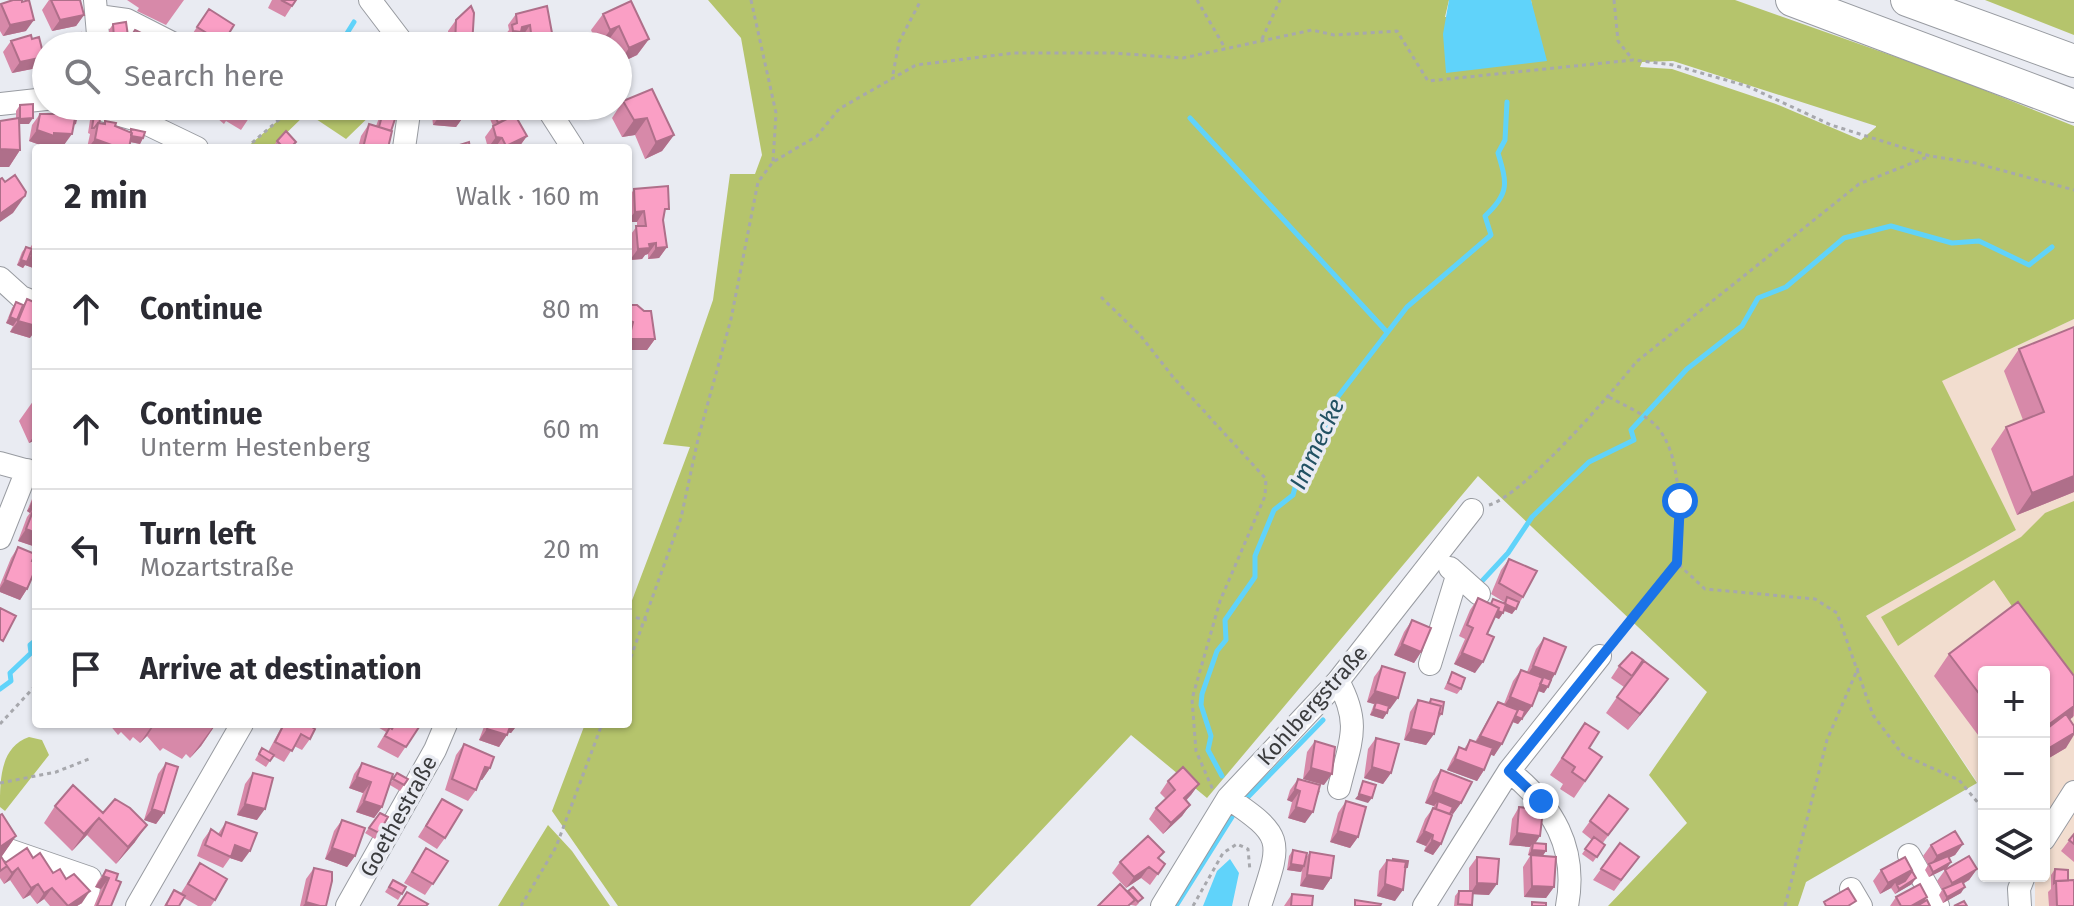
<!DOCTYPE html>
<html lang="en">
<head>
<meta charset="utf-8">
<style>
  :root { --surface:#fff; --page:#f7f7f7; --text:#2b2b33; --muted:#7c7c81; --line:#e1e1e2 }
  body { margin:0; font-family:"Fira Sans",sans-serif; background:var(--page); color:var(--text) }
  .controls { position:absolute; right:24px; bottom:24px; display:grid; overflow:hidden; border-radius:8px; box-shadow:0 2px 6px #0004 }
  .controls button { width:72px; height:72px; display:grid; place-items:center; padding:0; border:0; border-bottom:2px solid var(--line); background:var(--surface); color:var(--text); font:40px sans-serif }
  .stop { position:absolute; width:24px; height:24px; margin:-18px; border:6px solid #1a73e8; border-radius:50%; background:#fff }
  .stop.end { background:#1a73e8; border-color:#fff; box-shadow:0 2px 8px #0008 }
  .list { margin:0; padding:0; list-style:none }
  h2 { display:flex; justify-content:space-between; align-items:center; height:104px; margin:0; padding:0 32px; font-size:34px }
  h2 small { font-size:26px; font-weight:400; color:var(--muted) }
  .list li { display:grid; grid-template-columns:52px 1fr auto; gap:24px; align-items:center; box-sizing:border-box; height:120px; padding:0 32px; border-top:2px solid var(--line) }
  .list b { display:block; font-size:30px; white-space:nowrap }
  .list p { margin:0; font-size:26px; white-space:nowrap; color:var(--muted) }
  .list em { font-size:26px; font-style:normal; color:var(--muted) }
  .icon { flex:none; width:44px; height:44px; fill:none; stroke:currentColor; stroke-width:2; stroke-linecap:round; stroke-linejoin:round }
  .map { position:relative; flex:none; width:2074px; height:906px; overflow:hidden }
  .search { position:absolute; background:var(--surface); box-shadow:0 2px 6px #0004; left:32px; top:32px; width:600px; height:88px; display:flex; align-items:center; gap:20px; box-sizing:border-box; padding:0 28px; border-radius:44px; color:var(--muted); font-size:30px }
  .panel { position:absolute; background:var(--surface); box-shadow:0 2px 6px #0004; left:32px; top:144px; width:600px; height:584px; border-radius:8px }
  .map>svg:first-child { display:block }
  .industrial { fill:#f2ddcf }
  .green { fill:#b5c46c; fill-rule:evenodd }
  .water { fill:#60d3fa }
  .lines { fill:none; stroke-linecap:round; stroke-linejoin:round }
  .stream { stroke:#60d3fa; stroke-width:5 }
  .minor-casing { stroke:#989ba1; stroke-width:24 }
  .highway-casing { stroke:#989ba1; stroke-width:34 }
  .path { stroke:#a7a8ad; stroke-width:3; stroke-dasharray:4 4; stroke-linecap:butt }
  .minor { stroke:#fff; stroke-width:22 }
  .highway { stroke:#fff; stroke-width:32 }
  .wall { fill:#d789a9 }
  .shaded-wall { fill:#af6f8a }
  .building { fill:#fa9fc5; stroke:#af6f8a; stroke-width:2 }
  .route { stroke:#1a73e8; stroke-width:10 }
  .labels { text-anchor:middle; stroke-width:7; stroke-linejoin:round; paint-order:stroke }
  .street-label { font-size:22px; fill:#3a3b3d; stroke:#e9ebf2 }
  .water-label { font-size:24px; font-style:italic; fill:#225263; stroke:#e9ebf2 }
</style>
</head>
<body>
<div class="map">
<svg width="2074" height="906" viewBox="0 0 2074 906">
  <rect width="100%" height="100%" fill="#e9ebf2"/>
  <path class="industrial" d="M2074,319V906H2035V876H2044V672H1984V792L1866,616L2016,530L1941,381Z"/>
  <path class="green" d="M708,0H1449L1445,17L1533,12L1531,0H1735L1947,75L2074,126V319L1942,381L2016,530L1866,616L1977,783L1806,882L1798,906H1608L1687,823L1649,775L1707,692L1478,476L1207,798L1131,735L970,906H618L552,811L585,724H628V611L690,447L663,444L713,300L730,174H755L762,155L741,38ZM1673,61L1876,126V127L1861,140L1776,104L1672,69L1640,67L1642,62Z
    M1985,0H2074V35Z
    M295,106H380L346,139L307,113L271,148H246Z
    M2074,501V697L1994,580L1898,646L1881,617L2021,537L2045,513Z
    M29,737L42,740L49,755L5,811L0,807C0,780 0,747 29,737Z
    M548,825L572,851L610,906H498Z"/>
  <path class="water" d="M1449,0H1531L1547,61L1446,73L1443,34Z
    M1230,859L1239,873L1232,906H1203L1217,871Z"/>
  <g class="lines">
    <path class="stream" d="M339,46L354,22
      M268,110L274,106
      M1190,118L1386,331
      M1483,580L1508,553L1532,517L1589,462L1634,440L1631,430L1687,369L1742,326L1758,298L1786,287L1844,238L1891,226L1952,243L1979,241L2029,265L2052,247
      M0,689L11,681L10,673L31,653L30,645L36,640
      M1222,776L1208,750L1211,736L1201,705L1202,694L1217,651L1226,640L1225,620L1255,577V556L1274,510L1293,495L1299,473L1312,466L1315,440L1329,426L1330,407L1407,307L1491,235L1485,216C1510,193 1507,183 1498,153L1505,140L1507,102
      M1248,797L1323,720
      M1176,906L1232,817"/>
    <defs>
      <path id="minor" d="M95,0L99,46
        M370,0L405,46
        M98,16L127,20L178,46
        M0,104L46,99
        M87,106L141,121L197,148
        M546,106L573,148
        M404,148L410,106
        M0,278L21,297L36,303
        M0,463L36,473
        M0,538L27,470
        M1450,568L1479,594
        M1430,664L1457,576
        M1338,681C1362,725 1350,742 1339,788
        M1509,771C1553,806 1578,848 1567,906
        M1228,798C1286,837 1281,841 1260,906
        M2044,839L2074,792
        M0,847L90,878L87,906
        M1909,855L1938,906
        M1851,889L1861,906
        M137,906L242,724
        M347,906L435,750L446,724
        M1162,906L1228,798L1338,681L1472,510
        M1424,906L1509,771L1600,656
        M2020,906L2019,889L2024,876"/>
      <path id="highway" d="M1792,0L2074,106
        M1907,0L2074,61"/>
    </defs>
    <use href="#minor" class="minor-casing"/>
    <use href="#highway" class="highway-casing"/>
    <path class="path" d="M751,0L776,113L773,162
      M1197,0L1225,48
      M1614,0L1618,41L1633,60
      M1262,39L1280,0
      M355,46H366
      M893,74L899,42L921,0
      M246,148L295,106
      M1101,297L1140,335L1173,377L1266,479L1265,496L1220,601L1192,699L1196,751L1213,790
      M1609,397C1623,405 1641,412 1653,423C1685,452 1679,523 1677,563L1705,589L1815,599L1837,613L1873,715L1903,755L1959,780L1984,810
      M1489,505C1524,495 1612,393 1636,362L1859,184L1930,156
      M628,616L647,620
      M1610,643L1677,563
      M628,665L681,518L698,439L731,319L758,182L773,162L817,136L839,109L916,65L1014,53H1113L1183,58L1312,30L1334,35L1397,31L1428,81L1633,60L1673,65L1747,86L1831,125L1930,156L1975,163L2074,190
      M0,724L36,685
      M0,783L56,772L89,759
      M521,906L556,847L602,724
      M1193,906L1223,853L1237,844L1248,849L1250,871
      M1785,906L1827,740L1858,668"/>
    <use href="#minor" class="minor"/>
    <use href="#highway" class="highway"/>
  </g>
  <path class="wall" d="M49,0H80L84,15L76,26L52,31L42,10Z
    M127,0H184L166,25L137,11L139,8Z
    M272,0H296L285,17L268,8Z
    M0,4H1L26,31L3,36L0,31Z
    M209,9L234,25L221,46H201L189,39Z
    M516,14L552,33L544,44L540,46H524L522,37L517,38L513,43L505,42L504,36L509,30L508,25Z
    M603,14L649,39L637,55L618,64V46H609L607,42L598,46L591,30Z
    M456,20L472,46H448V31Z
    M113,24L128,36L124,41L110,43L109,30Z
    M82,37L92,46H55L61,38Z
    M32,39L37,68L12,73L3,52L11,41Z
    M623,101L674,135L662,151L645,159L635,135L622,137L612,118Z
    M20,105L29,124H19L20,150L9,167L16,119V111Z
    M214,106H257L241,130L226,121L224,124L210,112Z
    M431,106H465L464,116L456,127L433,125Z
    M71,110L75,124L64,145L48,144L46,147L29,141L32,125L40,114H69Z
    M383,112L388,148H358L361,136L369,124L376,126L379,118Z
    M494,113L511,117L527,136L519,147L517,148H488L485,137L493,126L490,119Z
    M94,115L99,123L103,124L105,121L129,132L131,129L143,138L140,144L130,142L129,148H87L90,134L88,133L90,120Z
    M277,141L296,142L292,148H274L273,147Z
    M634,189L664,216L663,220L667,247L659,258L648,259V254L645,255L642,259L630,260L628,238L637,226V222H629L628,224V199Z
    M36,238V269L25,265L23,268L17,265L22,252L26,247L30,248Z
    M628,298L629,305L655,339L647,350H628Z
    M27,299L30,338L10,332L13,326L6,323L12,308L16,302L23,305Z
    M2074,327V492L2017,515L1991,449L2006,427L2023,420L2004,371L2019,349Z
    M36,397V440L29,443L19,421Z
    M36,493V547L18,541L27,517L30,513L27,511L32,499Z
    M18,547L32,561L27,589L20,600L0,592V585L11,558Z
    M1509,559L1523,597L1512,614L1504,611L1499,619L1495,617L1487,634L1475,673L1454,664L1465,639L1459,636L1470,610L1478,598L1490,604L1493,599L1503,603L1504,602L1491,594L1501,570Z
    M1412,620L1421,652L1414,663L1394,655L1404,632Z
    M1544,638L1549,683L1544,693L1538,691L1532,706L1518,724L1512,722L1494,756L1491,754L1484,770L1477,781L1447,770L1452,759L1459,747L1464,749L1470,740L1475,742L1491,714L1498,702L1504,704L1513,681L1521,670L1527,672L1536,649Z
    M1949,654L2074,676V716L2069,720L2066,748L2044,761V672H1984V743L1934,676Z
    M1643,660L1624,687L1611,678L1619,666Z
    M1382,666L1390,709H1388L1383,719L1370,715L1374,704L1367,702L1374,677Z
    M1452,672L1461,689L1457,694L1444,689Z
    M1668,679L1628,730L1606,713L1617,697Z
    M1431,699L1442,714L1438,719L1434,734L1426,745L1404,740L1410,712L1418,700L1428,703Z
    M1585,723L1589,748L1602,757L1574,798L1560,789L1563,784L1550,775Z
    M109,724H216L201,746L190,758L186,754L182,759L163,748L160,751L147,736L140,743L133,737L130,741L121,732L118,735Z
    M283,724H307L310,739L302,750L294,746L284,762L273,756L266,767L255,760L262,748L268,752Z
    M376,724H421L398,758L377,747L386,732L376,726Z
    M485,724H518L511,733L508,732L499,747L479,740Z
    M1376,738L1391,773L1383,784L1364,778L1368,749Z
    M1315,741L1324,785L1303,779L1307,752Z
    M464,744L490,768L482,780L480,779L476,790L468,801L445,790L456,755Z
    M166,763L164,813L156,824L144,820L158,774Z
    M362,763L390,784L397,773L408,779L400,791L390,785L382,807L374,818L356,812L363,793L349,788L354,774Z
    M1441,770L1461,803L1453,814L1450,813L1441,844L1433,855L1424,851L1426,846L1416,842L1425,819L1433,808L1434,806L1425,803L1433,781Z
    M253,773L257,820L237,815L245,784Z
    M1298,779L1320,791L1305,823L1288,818L1292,802L1287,800L1290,790Z
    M1168,781L1199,784L1186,801L1190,805L1182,816L1163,834L1149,819L1156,808L1166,799L1160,793Z
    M73,785L135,842L116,864L87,835L72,851L44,823L55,806Z
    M1609,795L1628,809L1602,844L1605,845L1593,862L1582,854L1592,840L1582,832Z
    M442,799L445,838L437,849L418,837Z
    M1346,801L1358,837L1350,848L1330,842L1338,813Z
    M1519,807L1535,843L1546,851L1542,856L1554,887L1546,898L1524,897L1523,867L1530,856L1528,855L1530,847L1509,845L1512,819Z
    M380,813L379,833L375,839L365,833Z
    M0,815L16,836L1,857L5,863L33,858L53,873L82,903L77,906H50L44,899L37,904L30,895L23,899L10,880L4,884L0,878Z
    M342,820L355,856L347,867L325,859L334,831Z
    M226,822L242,862L230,858L223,868L197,856L203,840L211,829L218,834Z
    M2074,834V862L2061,851Z
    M1620,843L1639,857L1614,891L1593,880Z
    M1963,844L1955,855L1949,858L1951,862L1947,868L1929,877L1925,870L1928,865L1923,856L1931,845Z
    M426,848L448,861L425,895L404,883Z
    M1293,850L1305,859L1310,852L1331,878L1323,890L1300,886L1302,870L1301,872L1287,870L1289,856Z
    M1477,857L1489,895L1472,894L1471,906H1454L1455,896L1459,891H1469V868Z
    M1159,859L1165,864L1150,885L1141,878L1126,888L1112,873L1120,862Z
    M1387,860L1407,867L1405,871L1395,901L1377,896L1379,871Z
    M200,863L215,900L211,906H198L184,898L179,906H164L174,890L181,893Z
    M314,868L326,906H300L306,879Z
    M1977,869L1969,880L1963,884L1961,893L1943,903L1939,895L1942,890L1937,881L1945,870Z
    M2055,869L2068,881L2074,906H2049L2048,892L2051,889V875Z
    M106,870L116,880L111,906H94L101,889L95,887L98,881Z
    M1881,870L1912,884L1895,894L1891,888L1880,894L1873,881Z
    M393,880L406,887L398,900L385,892Z
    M1120,884L1139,903L1136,906L1131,905Z
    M1292,894L1312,906H1284Z
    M1896,897H1927L1924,902L1930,906H1890Z"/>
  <path class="shaded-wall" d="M84,15L76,26L52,31L60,20Z
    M34,20L26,31L3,36L10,25Z
    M530,25L522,37L517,38L513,43L505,42L513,31L522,27Z
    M619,26L607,42L599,46L610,30Z
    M552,33L544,44L540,46H529L532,41Z
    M128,36L124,41L110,43L114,38Z
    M649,39L637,55L618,64L629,48Z
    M44,57L37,68L12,73L20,62Z
    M441,114L464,116L456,127L433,125Z
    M33,118L29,124H17L20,119Z
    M647,118L635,135L622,137L634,120Z
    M37,130L54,133L72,134L64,145L48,144L46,147L29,141Z
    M674,135L662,151L645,159L656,142Z
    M130,136L143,138L140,144L126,141Z
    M527,136L519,147L505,148L506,146Z
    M496,137L502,138L495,148H488Z
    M95,139L112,145L109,148H88Z
    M0,149L20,150L9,167H0Z
    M25,196L13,213L0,222V214Z
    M644,211L637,222H629L628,224V220L635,212Z
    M656,243L648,254L645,255L642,259L630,260L638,249L649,244Z
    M667,247L659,258L648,259L656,248Z
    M32,254L36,255V269L25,265L23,268L17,265L21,260L27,262Z
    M10,317L17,320L13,326L6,323Z
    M18,321L36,326V330L30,338L10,332Z
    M629,339H655L647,350H628Z
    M36,433V440L29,443Z
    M2074,476V492L2017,515L2032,493Z
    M31,506L34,507L30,513L27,511Z
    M26,529L36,533V547L18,541Z
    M5,580L27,589L20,600L0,592V588Z
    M1505,604L1516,609L1512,614L1501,609Z
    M1490,608L1503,613L1499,619L1486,613Z
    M1402,644L1421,652L1414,663L1394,655Z
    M1462,653L1483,662L1475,673L1454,664Z
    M1533,666L1555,674L1548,686L1526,677Z
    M1668,679L1656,696L1628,730L1640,714Z
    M1529,680L1548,687L1544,693L1525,686Z
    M1375,691L1398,698L1390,709L1375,705L1376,702L1374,704L1367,702Z
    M1510,697L1532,706L1524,717L1502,709Z
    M2074,706L2073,717L2044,739V728Z
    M1374,709L1387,713L1383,719L1370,715Z
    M1505,712L1522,719L1518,724L1501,717Z
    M153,724H155L147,736L140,743Z
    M215,724H216L201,746L190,758Z
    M509,724H518L511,733L504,731Z
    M487,729L507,735L499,747L479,740Z
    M1411,729L1434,734L1426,745L1404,740Z
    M2074,733V735L2066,748L2044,761V751Z
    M1480,736L1502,744L1494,756L1472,747Z
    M1455,759L1484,770L1477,781L1447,770Z
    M485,767L490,768L482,780L477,778Z
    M1372,767L1391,773L1383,784L1364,778Z
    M1311,768L1332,774L1324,785L1303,779Z
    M357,777L371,782L363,793L349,788Z
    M1199,784L1191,795L1176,810L1184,798Z
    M1295,789L1300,791L1292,802L1287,800Z
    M1433,792L1461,803L1453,814L1437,808L1438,801L1434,806L1425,803Z
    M1359,794L1372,798L1368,803L1355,799Z
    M364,801L382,807L374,818L356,812Z
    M245,804L265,809L257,820L237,815Z
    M1190,805L1182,816L1163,834L1171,823Z
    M1296,807L1313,812L1305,823L1288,818Z
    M152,809L164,813L156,824L144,820Z
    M99,818L87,835L72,851L84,834Z
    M147,825L135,842L116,864L128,847Z
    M1338,831L1358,837L1350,848L1330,842Z
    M1424,831L1433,835L1426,846L1416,842Z
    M1517,833L1540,836L1533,847V843L1530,847L1509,845Z
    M16,836L0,859V847Z
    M1432,840L1441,844L1433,855L1424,851Z
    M1963,844L1955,855L1929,867L1937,856Z
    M235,845L250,851L242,862L230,858Z
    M332,848L355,856L347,867L325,859Z
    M1532,850L1546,851L1542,857L1528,855Z
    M1951,862L1947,868L1929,877L1933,872Z
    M1291,864L1304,866L1301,872L1287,870Z
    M1149,867L1141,878L1126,888L1134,877Z
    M18,868L10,880L4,884L12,873Z
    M1977,869L1969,880L1945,894L1952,883Z
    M1912,870L1905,881L1897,885L1895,883L1891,888L1880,894L1888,883Z
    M1307,875L1331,878L1323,890L1300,886Z
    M103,876L109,878L101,889L95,887Z
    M1916,878L1912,884L1895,894L1899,889Z
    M1477,883L1497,884L1489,895L1470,894Z
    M38,884L30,895L23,899L31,888Z
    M1385,884L1403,890L1395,901L1377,896Z
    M1532,886L1554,887L1546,898L1524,897Z
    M1965,887L1961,893L1943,903L1947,897Z
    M52,888L44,899L37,904L44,893Z
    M90,891L82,903L77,906H68Z
    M1927,897L1921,906H1911Z
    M306,902L320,906H303Z"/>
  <path class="building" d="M13,0H22V2L29,0L34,20L10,25L1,4Z
    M51,0H80L84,15L60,20Z
    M281,0H296L292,6Z
    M631,1L649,39L629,48L619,26L610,30L603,14Z
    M471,6L474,13L472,46H455L456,20Z
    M547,6L552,33L532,41L530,25L522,27L521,32L513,31L512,25L517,23L516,14Z
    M209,9L234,25L223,43L197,27Z
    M126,22L128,36L114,38L113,24Z
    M135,30L167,46H125Z
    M81,33L82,37L89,35L92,46H64L61,38Z
    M31,35L32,39L39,37L44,57L20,62L11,41Z
    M253,36L270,46H247Z
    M437,37L442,41L437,46H427Z
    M652,89L674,135L656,142L647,118L634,120L623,101Z
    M33,104V118L20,119V105Z
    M224,106H257L249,119L234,110L232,112Z
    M440,106H465L464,116L441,114Z
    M506,107L511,117L498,123L494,113Z
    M71,110L78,111L75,124V118L70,117Z
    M383,112L396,116L391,131L379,127Z
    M40,114H69V117L75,118L72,134L54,133V136L37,130Z
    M94,115L101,116L99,123H98L94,128H92Z
    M515,115L527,136L506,146L502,138L496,137L493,126Z
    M19,118L20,150L0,149V121Z
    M105,121L116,123L115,126L132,133L129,148H111L112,145L95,139L98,123L105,124Z
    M369,124L392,131L388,148H363Z
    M131,129L145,132L143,138L131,136Z
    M286,131L296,142L290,148H284L277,141Z
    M469,142L470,148H450Z
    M15,175L26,192L25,196L0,214V179L2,178L5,182Z
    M668,186L669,209H665L663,220L667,247L656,248V243L649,244L650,248L638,249L636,226H646L644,211L635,212L634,189Z
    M628,205H631V220H628Z
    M36,243V255L32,254Z
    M26,247L32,249L27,262L21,260Z
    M628,298L629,305H637L644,311H651L655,339H629L633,322L628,320Z
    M27,299L36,303V326L18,321Z
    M16,302L23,305L17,320L10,317Z
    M2074,327V476L2032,493L2006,427L2044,412L2019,349Z
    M36,493V507H35L31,506Z
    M35,506L36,507V533L26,529Z
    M18,547L35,554L32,561L36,563V568L27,589L5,580Z
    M1509,559L1537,571L1523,597L1499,583Z
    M1507,597L1519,602L1516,609L1505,604Z
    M1478,598L1499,608L1487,634L1494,637L1483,662L1462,653L1473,628L1467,625Z
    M1493,599L1506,604L1503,613L1498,611L1499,608L1491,604Z
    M2018,602L2074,676V706L2044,728V672H1984V700L1949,654Z
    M0,608L16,616L3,641L0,639Z
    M1412,620L1431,628L1421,652L1402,644Z
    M1544,638L1566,647L1555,674L1533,666Z
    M1632,652L1643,660L1632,676L1619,666Z
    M1644,661L1668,679L1640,714L1617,697Z
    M1382,666L1405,673L1398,698L1375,691Z
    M1521,670L1543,678L1532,706L1510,697Z
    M1452,672L1465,678L1461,689L1448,683Z
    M1532,672L1551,680L1548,687L1540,684L1543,678L1532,674Z
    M1431,699L1444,702L1442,714L1439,713L1441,706L1430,703Z
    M1418,700L1441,706L1434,734L1411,729Z
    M1376,702L1389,706L1387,713L1374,709Z
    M1498,702L1518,710L1502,744L1480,736Z
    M1508,704L1525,711L1522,719L1515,716L1518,710L1507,706Z
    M2066,714L2074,726V733L2044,751V731Z
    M1585,723L1599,732L1589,748L1602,757L1585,781L1572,772L1575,767L1562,758Z
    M284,724H307L315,729L310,739L301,734L292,751L275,742Z
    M395,724H421L406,747L385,736L390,727L392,729Z
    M489,724H511L507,735L487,729Z
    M1376,738L1399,744L1391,773L1372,767Z
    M1470,740L1493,748L1484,770L1455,759L1459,747L1466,750Z
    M1315,741L1335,747L1332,774L1311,768Z
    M464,744L494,757L490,768L485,767L476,790L452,779Z
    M262,748L274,755L270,761L259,754Z
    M166,763L178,767L164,813L152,809Z
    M362,763L393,774L382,807L364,801L371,782L357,777Z
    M1183,767L1199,784L1184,798L1190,805L1171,823L1156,808L1175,790L1168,781Z
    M1441,770L1472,782L1461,803L1433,792Z
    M253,773L273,778L265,809L245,804Z
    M397,773L408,779L404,785L393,779Z
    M1298,779L1320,785L1313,812L1296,807L1300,791L1295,789Z
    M1363,781L1376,785L1372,798L1359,794Z
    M73,785L103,813L115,799L130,808L147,825L128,847L99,818L84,834L55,806Z
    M1609,795L1628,809L1608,835L1590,821Z
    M442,799L462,810L445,838L426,826Z
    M1346,801L1366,807L1358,837L1338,831Z
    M1438,801L1453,807L1450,814L1436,809Z
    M1519,807L1543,810L1540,836L1517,833Z
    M1433,808L1452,815L1441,844L1432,840L1433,835L1424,831Z
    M380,813L388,817L379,833L369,828Z
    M2,814L16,836L0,847V815Z
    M342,820L365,828L355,856L332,848Z
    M226,822L257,833L250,851L235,845L231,857L205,845L211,829L221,836Z
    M1955,831L1963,844L1937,856L1931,845Z
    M2074,834V844L2069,840Z
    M1148,836L1164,852L1158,858L1165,864L1158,874L1149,867L1134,877L1120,862Z
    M1594,837L1605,845L1597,857L1585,849Z
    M1533,843L1546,844V851L1532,850Z
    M1620,843L1639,857L1621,880L1601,869Z
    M27,848L33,858L40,853L53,873L60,869L66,879L74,874L90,891L68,906L52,888L44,893L38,884L31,888L18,868L12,873L5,863Z
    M426,848L448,861L433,884L412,872Z
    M1293,850L1307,853L1304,866L1291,864Z
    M1310,852L1334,856L1331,878L1307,875Z
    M0,855L7,866L0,871Z
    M1531,855L1556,857L1554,887L1532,886Z
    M1948,856L1951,862L1933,872L1929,864Z
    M1969,856L1977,869L1952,883L1945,870Z
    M1477,857L1499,859L1497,884L1477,883Z
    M1905,857L1912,870L1888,883L1881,870Z
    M1393,859L1408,861L1407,867H1405L1406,862L1393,860Z
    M1387,860L1406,862L1403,890L1385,884Z
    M200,863L227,879L215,900L188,884Z
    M314,868L332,872V881L326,906H320L306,902Z
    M2055,869L2068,870V881H2056L2054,883Z
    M106,870L118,874L116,880L121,882L111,906H97L109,878L103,876Z
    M1912,871L1916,878L1899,889L1897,885L1905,881Z
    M393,880L406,887L402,894L389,887Z
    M2074,880V906H2057L2056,881Z
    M1962,881L1965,887L1947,897L1943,889Z
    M1120,884L1135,900L1128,906H1098Z
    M1920,884L1927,897L1911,906H1901L1896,897Z
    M1133,887L1143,898L1138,902L1128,891Z
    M1848,888L1856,901L1848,906H1826L1824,902Z
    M174,890L185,896L179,906H168L166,905Z
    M1459,891H1473L1472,905L1458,904Z
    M407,892L428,904L426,906H398Z
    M1292,894L1313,896L1312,906H1291Z
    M1355,900L1381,904L1380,906H1355Z
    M1927,900L1930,906H1917Z
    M1964,901L1967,906H1954Z
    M1532,902L1546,903V906H1532Z"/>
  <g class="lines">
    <path class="route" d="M1541,801L1509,771L1677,563L1680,501"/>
  </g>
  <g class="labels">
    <g class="street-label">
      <text transform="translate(1312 705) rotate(-48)" y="8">Kohlbergstraße</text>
      <text transform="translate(398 816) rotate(-61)" y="8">Goethestraße</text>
    </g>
    <g class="water-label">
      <text transform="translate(1317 444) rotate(-65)" y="8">Immecke</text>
    </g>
  </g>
</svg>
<div class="controls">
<button>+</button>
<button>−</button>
<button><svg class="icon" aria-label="layers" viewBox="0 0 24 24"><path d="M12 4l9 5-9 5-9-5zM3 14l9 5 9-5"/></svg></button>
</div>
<div class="stop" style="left:1680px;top:501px"></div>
<div class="stop end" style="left:1541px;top:801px"></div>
<div class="search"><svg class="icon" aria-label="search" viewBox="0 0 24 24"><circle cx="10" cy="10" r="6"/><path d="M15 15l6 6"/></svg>Search here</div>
<section class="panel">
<h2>2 min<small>Walk · 160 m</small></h2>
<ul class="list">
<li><svg class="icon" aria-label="ahead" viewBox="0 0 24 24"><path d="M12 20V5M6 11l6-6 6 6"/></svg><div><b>Continue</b></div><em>80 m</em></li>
<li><svg class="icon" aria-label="ahead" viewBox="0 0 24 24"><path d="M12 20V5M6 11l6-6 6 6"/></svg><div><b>Continue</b><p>Unterm Hestenberg</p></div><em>60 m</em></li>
<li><svg class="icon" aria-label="left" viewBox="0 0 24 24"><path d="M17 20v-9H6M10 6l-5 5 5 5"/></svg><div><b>Turn left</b><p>Mozartstraße</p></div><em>20 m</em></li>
<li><svg class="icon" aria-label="arrive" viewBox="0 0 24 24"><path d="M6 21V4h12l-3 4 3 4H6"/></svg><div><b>Arrive at destination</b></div></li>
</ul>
</section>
</div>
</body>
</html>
